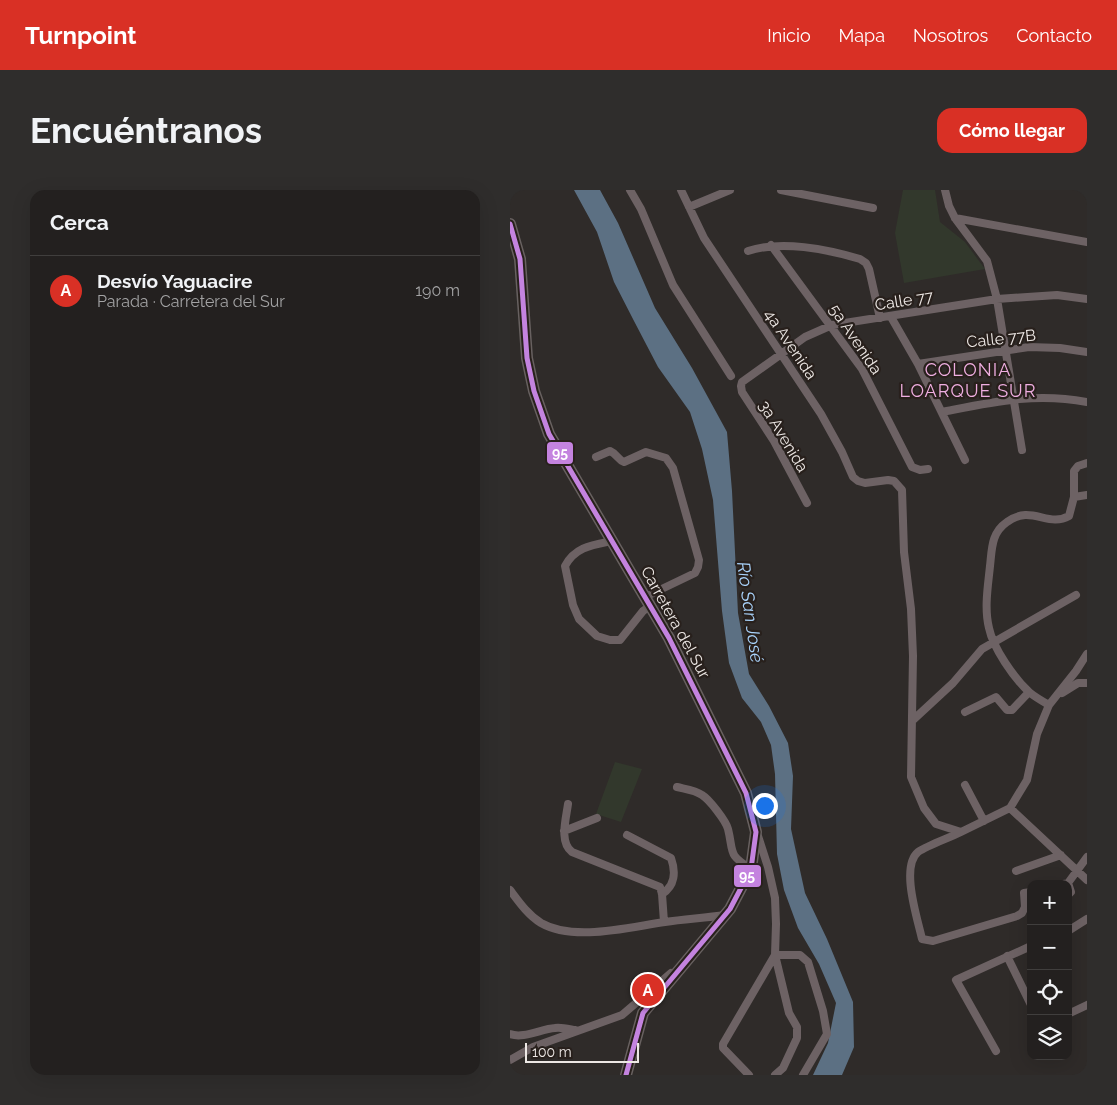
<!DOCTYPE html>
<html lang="es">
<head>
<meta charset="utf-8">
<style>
  :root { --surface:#23201f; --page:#2f2d2c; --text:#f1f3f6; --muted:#a3a3a4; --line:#403e3d; --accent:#d93025 }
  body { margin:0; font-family:Raleway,sans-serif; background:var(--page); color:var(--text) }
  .controls { position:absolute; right:15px; bottom:15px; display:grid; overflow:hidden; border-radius:10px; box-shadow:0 5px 20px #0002 }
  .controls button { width:45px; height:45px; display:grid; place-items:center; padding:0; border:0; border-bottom:1px solid var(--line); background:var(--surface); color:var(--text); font:25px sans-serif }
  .scale { position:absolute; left:15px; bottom:12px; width:114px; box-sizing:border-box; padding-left:5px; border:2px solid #ede8e5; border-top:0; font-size:14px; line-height:18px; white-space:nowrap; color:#ede8e5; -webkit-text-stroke:4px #28201c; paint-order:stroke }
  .you { position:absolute; left:254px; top:615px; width:18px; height:18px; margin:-12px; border:4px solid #fff; border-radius:50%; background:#1a73e8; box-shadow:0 0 0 8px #1a73e833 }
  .badge { display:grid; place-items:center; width:32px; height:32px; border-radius:50%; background:var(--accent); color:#fff; font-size:16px; font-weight:700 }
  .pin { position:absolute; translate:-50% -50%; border:2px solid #fff; box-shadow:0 1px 5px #0006 }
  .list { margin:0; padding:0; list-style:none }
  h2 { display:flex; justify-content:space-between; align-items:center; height:65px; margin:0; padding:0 20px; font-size:21px }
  h2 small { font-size:16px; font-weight:400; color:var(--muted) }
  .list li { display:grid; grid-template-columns:32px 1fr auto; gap:15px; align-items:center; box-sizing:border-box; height:70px; padding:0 20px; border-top:1px solid var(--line) }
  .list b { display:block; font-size:19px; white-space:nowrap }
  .list p { margin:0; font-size:16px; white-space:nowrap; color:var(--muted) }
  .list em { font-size:16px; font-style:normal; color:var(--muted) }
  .icon { flex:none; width:28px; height:28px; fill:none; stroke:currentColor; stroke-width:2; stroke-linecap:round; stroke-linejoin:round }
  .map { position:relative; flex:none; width:577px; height:885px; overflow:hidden; border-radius:15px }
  header { display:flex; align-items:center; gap:30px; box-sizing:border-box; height:70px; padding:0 25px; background:var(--accent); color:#fff }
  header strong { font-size:24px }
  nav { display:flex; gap:28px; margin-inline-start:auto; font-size:18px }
  .intro { display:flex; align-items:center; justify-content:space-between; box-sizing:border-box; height:120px; padding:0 30px }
  h1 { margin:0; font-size:35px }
  .button { padding:12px 22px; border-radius:15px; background:var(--accent); color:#fff; font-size:18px; font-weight:700 }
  main { display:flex; gap:30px; padding:0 30px }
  aside { flex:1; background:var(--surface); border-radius:15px; box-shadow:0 5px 20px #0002 }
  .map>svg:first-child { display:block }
  .green { fill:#32382c }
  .water { fill:#5c7083 }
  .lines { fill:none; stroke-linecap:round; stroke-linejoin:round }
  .minor { stroke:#6d6264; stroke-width:8 }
  .highway { stroke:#686160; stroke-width:12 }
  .bus-1-casing { stroke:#28201c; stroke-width:9 }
  .bus-1 { stroke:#c483df; stroke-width:5 }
  .labels { text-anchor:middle; stroke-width:4.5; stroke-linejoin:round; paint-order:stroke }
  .street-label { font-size:16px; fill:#ede8e5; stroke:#28201c }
  .neighbourhood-label { font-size:18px; letter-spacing:1px; fill:#efaee1; stroke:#28201c }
  .water-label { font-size:18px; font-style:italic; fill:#a8d2fa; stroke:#28201c }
  .line-badge { stroke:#28201c; stroke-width:2 }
  .badge-label { font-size:14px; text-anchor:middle; font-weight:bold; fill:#fff }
</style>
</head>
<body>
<header>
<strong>Turnpoint</strong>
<nav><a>Inicio</a><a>Mapa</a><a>Nosotros</a><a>Contacto</a></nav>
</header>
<div class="intro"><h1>Encuéntranos</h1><a class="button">Cómo llegar</a></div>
<main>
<aside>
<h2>Cerca<small></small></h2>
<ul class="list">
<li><span class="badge">A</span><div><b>Desvío Yaguacire</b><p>Parada · Carretera del Sur</p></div><em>190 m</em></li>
</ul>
</aside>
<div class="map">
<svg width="577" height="885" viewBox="0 0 577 885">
  <rect width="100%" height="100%" fill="#2f2b29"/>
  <path class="green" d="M393,0H425L430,32L455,52L475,79L394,93L385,43Z
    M105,572L132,579L111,632L86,624Z"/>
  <path class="water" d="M64,0H90L108,33L145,118L182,178L217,242L222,301L228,423L239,484L259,516L278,553L283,586L281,639L295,703L317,749L343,812L344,857L332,885H303L318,853L326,813L309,774L288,738L274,700L267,664L265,584L261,555L251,532L232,508L219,473L212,421L203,310L192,259L180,222L148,177L124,131L104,92L87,42Z"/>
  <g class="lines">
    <path class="minor" d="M120,0L131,19L163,95L221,186
      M171,0L194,48L311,224L332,262L343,287L348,291L355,293L378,290L384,291L392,300L394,362L401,419L403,466L401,587L414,618L426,634L451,642L500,618L517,590L527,544L539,515L566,481L577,464
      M271,0L363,18
      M435,0L439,16L445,28L477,71L487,109L512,260
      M179,17L220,0
      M445,28L577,52
      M261,55L352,179L402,277L410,280L418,279
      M238,61C271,50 317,59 350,69L356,73L359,79L370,128
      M381,127L408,174L455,270
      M408,174L519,157L550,158L577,162
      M432,222C483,212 525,202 577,212
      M86,267L100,261C107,264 108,270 114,272L136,262L156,268L163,278L189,370L188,377L185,383L135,407
      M564,307L577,305
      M297,313L264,251L232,202L231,196L232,192L295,147L322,135L487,109L547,105L577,109
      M102,351C82,355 65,357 55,376L63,415L69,429L87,446L100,450H110L133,421L140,416
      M552,503L568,493H577
      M539,515C532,511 525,507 519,502C504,488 483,458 479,438C474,418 478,396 480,376C482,359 481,343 497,332C521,314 538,338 559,326L564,307V281L568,276L577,273
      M455,522L486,507L497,520H502L519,502
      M403,530L443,493L472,459L566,405
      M455,595L474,631
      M167,597C175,599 185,600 192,605C199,609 216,631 218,639C224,663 217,664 241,679
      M58,614C56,629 49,652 62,662L150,697L152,704L154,732
      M500,618L577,690
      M54,641L87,628
      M451,642C439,648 418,655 408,662C390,677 408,730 412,749L423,751L507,726L512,723L515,717
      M117,645L161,668C166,682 165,696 152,704
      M506,681L551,665
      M558,693L561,702L558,705
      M554,694L558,693L577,667
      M0,700C9,712 18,725 31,733C64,752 119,737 155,732C175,729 195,728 215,725
      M521,702L514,703L515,717L521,716
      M558,741L577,729
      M497,766L521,815
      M558,824L577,815
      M0,844C13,849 31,839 45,838C51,837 59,839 65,840
      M486,861L446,790L521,756
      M0,870L23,857L112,825L161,783
      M239,885L213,858V854L265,765L266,734L265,708L258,677L248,646
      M265,885L273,878L287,848V837L279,823L265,765H290L298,772L313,821L317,844L293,885"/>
    <path class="highway" d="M0,34L10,69L17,168L24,201L39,244L159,448L236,603L246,642L241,679L220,719L133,823L116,885"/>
    <defs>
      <path id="bus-1" d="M0,34L10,69L17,168L24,201L39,244L159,448L236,603L246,642L241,679L220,719L133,823L116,885"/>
    </defs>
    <use href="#bus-1" class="bus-1-casing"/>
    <use href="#bus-1" class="bus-1"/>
  </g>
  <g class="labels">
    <g class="street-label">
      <text transform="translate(394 110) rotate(-9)" y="6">Calle 77</text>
      <text transform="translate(491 148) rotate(-6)" y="6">Calle 77B</text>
      <text transform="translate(346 149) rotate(56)" y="6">5a Avenida</text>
      <text transform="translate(281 154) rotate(56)" y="6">4a Avenida</text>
      <text transform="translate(274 246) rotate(59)" y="6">3a Avenida</text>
      <text transform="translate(166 432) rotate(61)" y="6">Carretera del Sur</text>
    </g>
    <g class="neighbourhood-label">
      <text x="458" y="186">COLONIA<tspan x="458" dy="21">LOARQUE SUR</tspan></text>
    </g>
    <g class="water-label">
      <text transform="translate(240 422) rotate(82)" y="6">Río San José</text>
    </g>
  </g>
  <g class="line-badge">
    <rect x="36" y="251" width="28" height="24" rx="5" fill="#c483df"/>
    <rect x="223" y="674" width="29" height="24" rx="5" fill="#c483df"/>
  </g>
  <g class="badge-label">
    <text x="50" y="268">95</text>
    <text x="237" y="691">95</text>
  </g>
</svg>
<div class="controls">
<button>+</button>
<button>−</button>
<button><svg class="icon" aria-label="locate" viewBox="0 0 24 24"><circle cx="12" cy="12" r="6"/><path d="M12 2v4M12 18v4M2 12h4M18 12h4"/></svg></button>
<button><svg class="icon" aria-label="layers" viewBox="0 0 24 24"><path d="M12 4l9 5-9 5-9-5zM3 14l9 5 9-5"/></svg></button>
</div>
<div class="scale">100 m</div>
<div class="you"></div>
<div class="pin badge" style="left:138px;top:800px">A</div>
</div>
</main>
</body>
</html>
